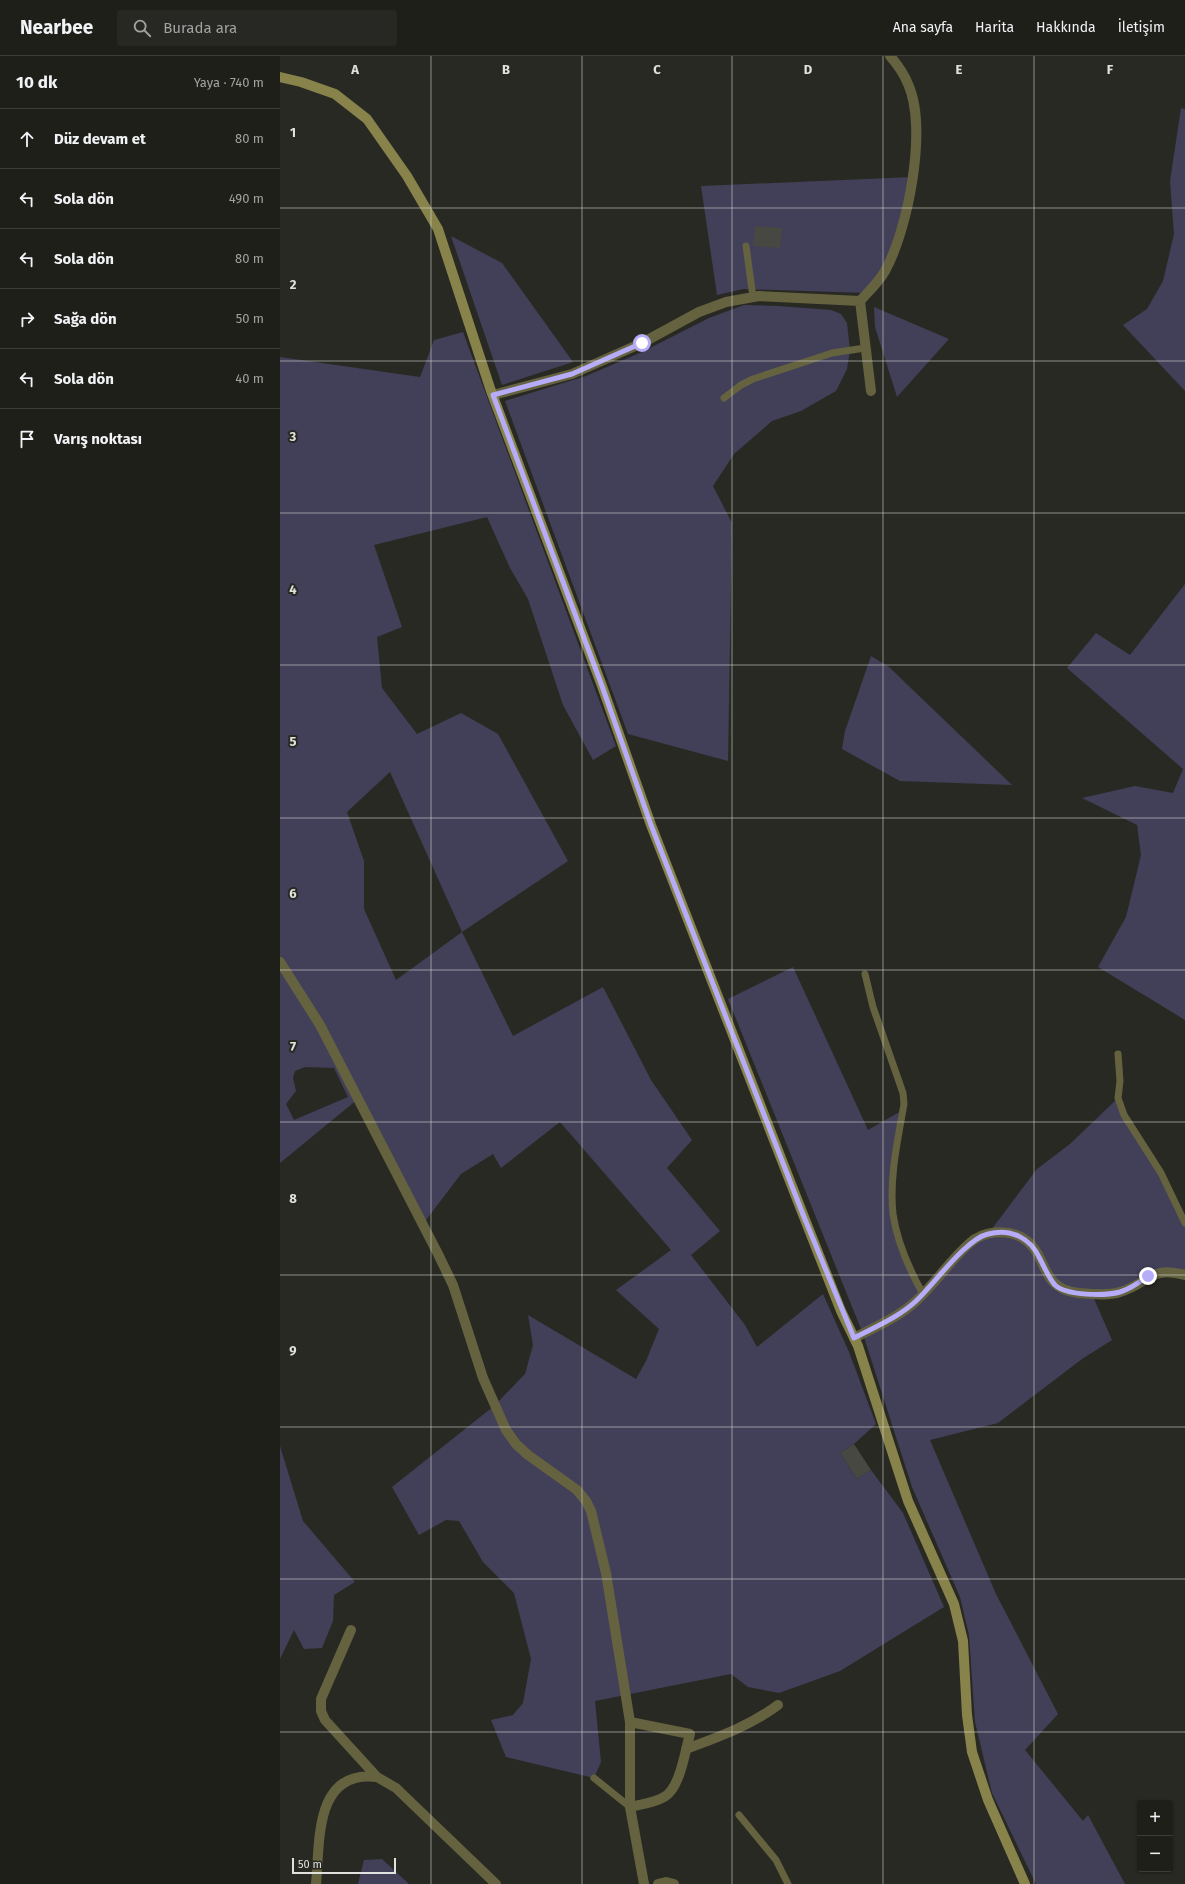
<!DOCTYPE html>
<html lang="tr">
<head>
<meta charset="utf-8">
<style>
  :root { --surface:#1f1f1a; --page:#272723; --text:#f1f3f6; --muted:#a1a2a2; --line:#3c3d39 }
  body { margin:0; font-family:"Fira Sans",sans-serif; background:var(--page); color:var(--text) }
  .controls { position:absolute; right:12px; bottom:12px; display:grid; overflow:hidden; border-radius:4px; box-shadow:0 1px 3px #0004 }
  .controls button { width:36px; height:36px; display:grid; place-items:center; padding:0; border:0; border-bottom:1px solid var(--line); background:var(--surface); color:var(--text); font:20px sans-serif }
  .scale { position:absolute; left:12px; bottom:10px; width:104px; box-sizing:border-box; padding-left:4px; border:2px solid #e1e1de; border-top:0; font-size:11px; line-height:14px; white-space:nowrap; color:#e1e1de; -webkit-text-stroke:3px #292923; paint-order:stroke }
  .stop { position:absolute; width:12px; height:12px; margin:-9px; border:3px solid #b6acf8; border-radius:50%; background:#fff }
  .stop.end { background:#b6acf8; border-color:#fff; box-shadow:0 1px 4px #0008 }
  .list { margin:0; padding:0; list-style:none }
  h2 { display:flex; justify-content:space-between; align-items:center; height:52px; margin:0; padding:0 16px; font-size:17px }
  h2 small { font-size:13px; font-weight:400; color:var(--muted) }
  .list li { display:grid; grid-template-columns:26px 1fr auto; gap:12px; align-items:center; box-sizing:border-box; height:60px; padding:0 16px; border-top:1px solid var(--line) }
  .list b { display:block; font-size:15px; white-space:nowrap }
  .list em { font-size:13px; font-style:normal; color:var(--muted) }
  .icon { flex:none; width:22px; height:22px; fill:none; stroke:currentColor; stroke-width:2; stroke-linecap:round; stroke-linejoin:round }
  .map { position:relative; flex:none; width:905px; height:1828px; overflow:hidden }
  header { display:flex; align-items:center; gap:24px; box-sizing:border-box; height:56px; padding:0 20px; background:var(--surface); border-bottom:1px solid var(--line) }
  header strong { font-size:19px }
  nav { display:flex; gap:22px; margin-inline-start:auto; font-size:14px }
  .search { width:280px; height:36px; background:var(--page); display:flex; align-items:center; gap:10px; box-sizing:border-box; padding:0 14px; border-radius:4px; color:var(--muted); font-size:15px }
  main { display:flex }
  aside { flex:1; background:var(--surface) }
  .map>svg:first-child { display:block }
  .green { fill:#423f58; fill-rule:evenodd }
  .building { fill:#484842 }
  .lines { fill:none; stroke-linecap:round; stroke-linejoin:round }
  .lane { stroke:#656240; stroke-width:7 }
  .street { stroke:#656240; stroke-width:10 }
  .secondary { stroke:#87834b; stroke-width:10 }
  .route { stroke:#b6acf8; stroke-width:5 }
  .grid { fill:none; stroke:#e1e1de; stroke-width:1; stroke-opacity:0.55 }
  .grid-label { font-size:13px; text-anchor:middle; font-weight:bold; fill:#e1e1de; stroke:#292923; stroke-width:4; stroke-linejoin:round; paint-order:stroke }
</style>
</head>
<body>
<header>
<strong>Nearbee</strong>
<div class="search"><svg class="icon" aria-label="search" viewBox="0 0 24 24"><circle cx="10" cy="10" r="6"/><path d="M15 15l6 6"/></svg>Burada ara</div>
<nav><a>Ana sayfa</a><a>Harita</a><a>Hakkında</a><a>İletişim</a></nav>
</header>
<main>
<aside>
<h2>10 dk<small>Yaya · 740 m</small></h2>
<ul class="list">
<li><svg class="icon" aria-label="ahead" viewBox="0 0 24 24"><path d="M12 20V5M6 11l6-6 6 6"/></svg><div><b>Düz devam et</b></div><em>80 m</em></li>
<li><svg class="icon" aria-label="left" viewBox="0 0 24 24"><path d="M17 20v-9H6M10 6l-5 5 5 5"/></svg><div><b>Sola dön</b></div><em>490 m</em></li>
<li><svg class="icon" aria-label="left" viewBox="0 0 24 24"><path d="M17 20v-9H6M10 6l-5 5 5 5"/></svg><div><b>Sola dön</b></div><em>80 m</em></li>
<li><svg class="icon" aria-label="right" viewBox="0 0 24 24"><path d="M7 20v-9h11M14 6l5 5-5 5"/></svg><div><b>Sağa dön</b></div><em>50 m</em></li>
<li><svg class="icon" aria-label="left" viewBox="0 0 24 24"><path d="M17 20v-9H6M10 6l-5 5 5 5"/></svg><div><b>Sola dön</b></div><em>40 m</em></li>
<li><svg class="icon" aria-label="arrive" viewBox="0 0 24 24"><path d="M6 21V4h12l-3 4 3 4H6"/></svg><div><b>Varış noktası</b></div></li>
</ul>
</aside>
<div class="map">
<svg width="905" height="1828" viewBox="0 0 905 1828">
  <rect width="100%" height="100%" fill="#292923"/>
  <path class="green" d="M901,52L905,53V335L843,269L867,253L883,225L894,178L890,125Z
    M632,121L617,187L586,237L463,233L437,239L421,130Z
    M171,180L222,207L293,306L222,329Z
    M464,249L498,250L551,254L561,258L567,267L570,294L567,313L556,335L521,355L492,365L454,398L433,430L452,467L448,705L348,678L225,345L306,320L362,296L429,262Z
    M594,251L669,283L617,341L595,271Z
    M183,276L336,690L313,704L283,649L248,543L230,512L207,461L94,489L122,571L97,581L102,632L137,678L181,657L218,678L288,805L182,876L233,980L323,931L371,1024L412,1084L387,1112L440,1175L411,1199L465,1269L477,1291L543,1238L569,1296L596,1368L574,1388L560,1397L577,1423L591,1414L623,1457L664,1551L560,1615L499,1637L468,1631L451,1618L315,1645L321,1706L314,1722L226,1701L211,1664L233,1659L243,1647L251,1603L234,1537L203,1506L179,1465L166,1464L139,1479L112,1431L214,1350L245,1318L253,1289L248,1259L356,1323L366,1305L379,1273L336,1234L391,1194L280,1066L221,1112L213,1098L181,1118L143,1168L78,1043L0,1107V301L140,321L154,284ZM110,716L182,876L116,924L84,853V805L67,756ZM25,1011L54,1012L68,1041L14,1064L6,1048L16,1035L13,1022L15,1015Z
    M905,528V964L818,911L846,861L861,799L857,769L802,742L855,730L893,737L903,713L787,612L816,577L850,599Z
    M591,600L609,611L732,729L620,725L562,693L565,675Z
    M513,911L588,1074L623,1054L612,1126L618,1181L643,1238L676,1201L708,1178L757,1113L790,1088L838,1042L881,1117L905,1167V1219L888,1216L852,1231L812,1238L832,1284L802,1303L718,1367L650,1384L716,1538L778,1658L745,1694L803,1765L808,1759L845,1828H756L712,1737L695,1666L689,1579L680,1541L632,1431L583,1278L448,943Z
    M0,1390L23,1465L75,1526L54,1539L53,1565L42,1592L24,1593L14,1574L0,1603Z
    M102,1803L129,1828H78L84,1804Z"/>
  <path class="building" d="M475,170L502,172L500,192L473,190Z
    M574,1388L591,1414L577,1423L560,1397Z"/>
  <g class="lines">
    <path class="lane" d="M466,190L473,241
      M444,342L461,329L473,323L552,297L585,292
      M585,918L593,951L623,1037L624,1048C618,1083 609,1122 613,1158C617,1186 629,1213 643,1238
      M838,998L840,1025L838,1042L844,1059L881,1117L905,1167
      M314,1722L350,1751
      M459,1759L496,1804L508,1828"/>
    <path class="street" d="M591,335L580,245C588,236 599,226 605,215C628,174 648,72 628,28C624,18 617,8 610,0
      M213,339L292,318L362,287L419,256L446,246L479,240L580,245
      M0,906L40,969L158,1198L173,1229L203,1322L226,1374L236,1388L248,1399L297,1434L306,1445L311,1455L326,1517L350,1666V1751L364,1828
      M574,1282C595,1271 619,1261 636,1245C656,1227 670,1204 690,1187C703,1175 726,1173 741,1181C770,1197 757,1232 798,1237C811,1238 828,1240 840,1236C868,1228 870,1209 905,1219
      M71,1574L41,1643V1655L45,1664L97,1721L116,1732L216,1828
      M406,1693C438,1681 470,1670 498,1649
      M350,1751C362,1748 374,1747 384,1741C400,1733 405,1695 410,1678L350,1666
      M36,1828C40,1786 34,1713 97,1721
      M378,1828L386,1826L394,1828"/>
    <path class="secondary" d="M0,21L21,26L55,38L87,63L127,120L158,173L211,335L322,630L371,769L524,1161L561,1255L578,1290L628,1445L674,1548L683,1585L687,1659L692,1696L708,1744L745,1828"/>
  </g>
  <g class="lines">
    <path class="route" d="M362,287L292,318L213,339L322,630L371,769L524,1161L574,1282C595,1271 619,1261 636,1245C655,1227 686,1183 708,1178C731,1172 751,1182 760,1203C765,1212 768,1221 775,1229C787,1240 825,1240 840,1236C850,1233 860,1226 868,1220"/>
  </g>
  <path class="grid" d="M151,0V1828M302,0V1828M452,0V1828M603,0V1828M754,0V1828M0,152H905M0,305H905M0,457H905M0,609H905M0,762H905M0,914H905M0,1066H905M0,1219H905M0,1371H905M0,1523H905M0,1676H905"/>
  <g class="grid-label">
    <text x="75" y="18">A</text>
    <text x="226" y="18">B</text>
    <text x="377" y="18">C</text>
    <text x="528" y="18">D</text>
    <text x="679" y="18">E</text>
    <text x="830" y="18">F</text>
    <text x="13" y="81">1</text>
    <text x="13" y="233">2</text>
    <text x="13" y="385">3</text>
    <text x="13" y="538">4</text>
    <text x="13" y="690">5</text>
    <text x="13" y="842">6</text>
    <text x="13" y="995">7</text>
    <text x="13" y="1147">8</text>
    <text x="13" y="1299">9</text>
  </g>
</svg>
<div class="controls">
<button>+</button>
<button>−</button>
</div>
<div class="scale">50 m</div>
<div class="stop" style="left:362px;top:287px"></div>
<div class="stop end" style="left:868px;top:1220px"></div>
</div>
</main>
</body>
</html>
